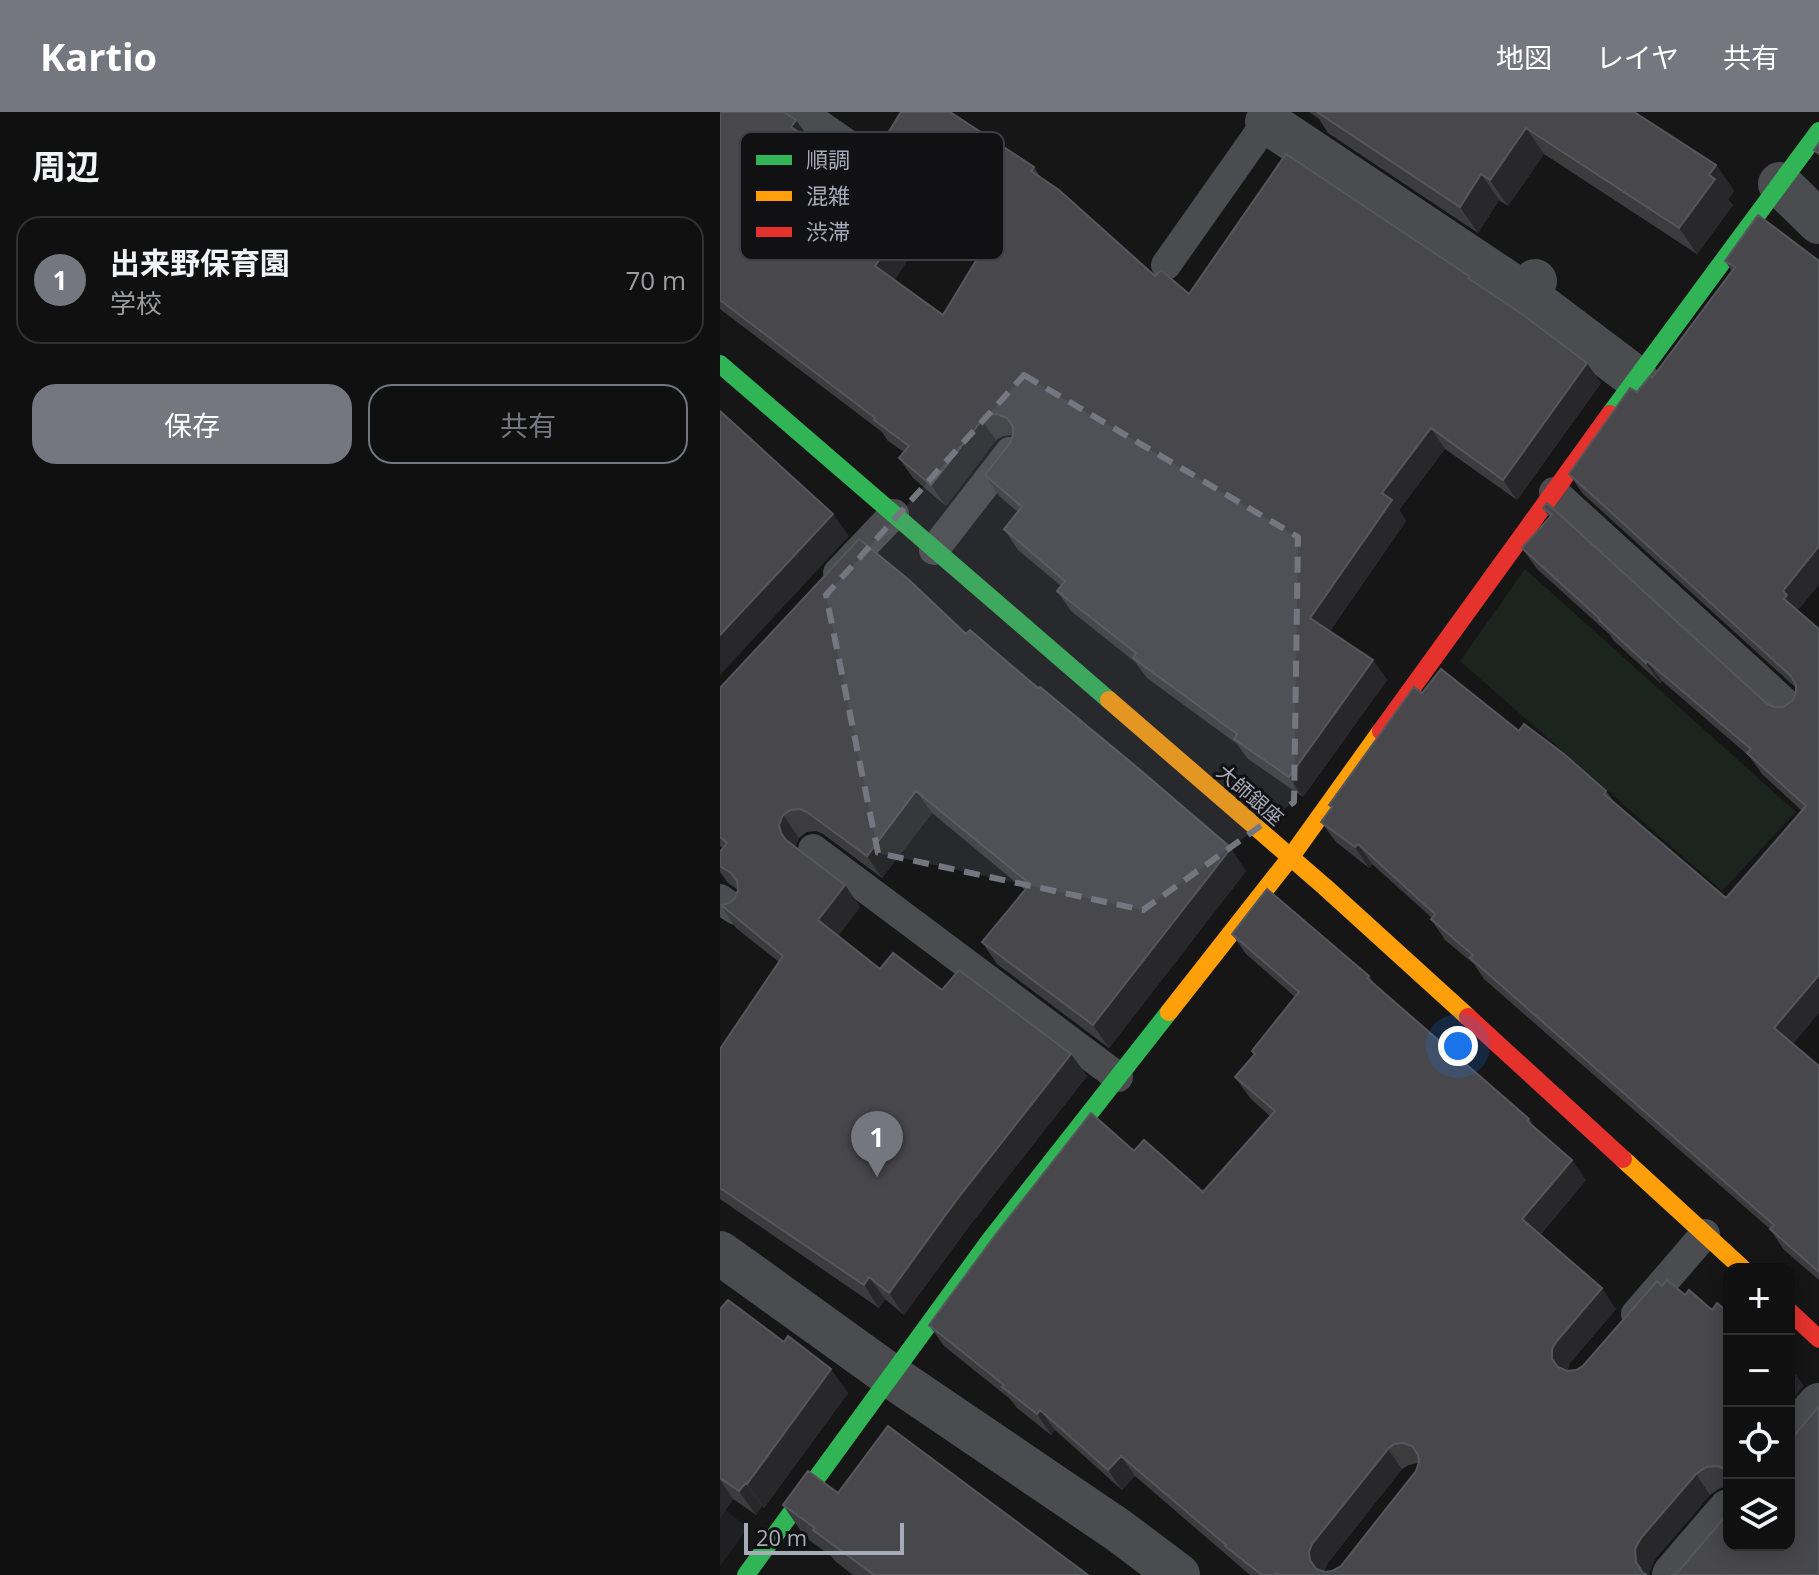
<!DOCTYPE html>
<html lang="ja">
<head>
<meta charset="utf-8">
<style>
  :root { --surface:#101011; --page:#19191a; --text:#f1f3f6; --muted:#9c9d9f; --line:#303031; --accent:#747680 }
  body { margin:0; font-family:"Open Sans","Noto Sans JP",sans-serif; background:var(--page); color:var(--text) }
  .controls { position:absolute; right:24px; bottom:24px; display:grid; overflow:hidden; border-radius:16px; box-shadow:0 4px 20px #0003 }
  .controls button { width:72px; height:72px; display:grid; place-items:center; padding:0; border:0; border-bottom:2px solid var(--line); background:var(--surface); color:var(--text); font:40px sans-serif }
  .scale { position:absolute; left:24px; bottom:20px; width:160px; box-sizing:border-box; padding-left:8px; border:4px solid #a7aab8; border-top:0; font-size:22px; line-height:28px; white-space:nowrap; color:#a7aab8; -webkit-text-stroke:6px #111013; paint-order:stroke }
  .you { position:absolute; left:738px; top:934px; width:28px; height:28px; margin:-20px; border:6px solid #fff; border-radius:50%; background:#1a73e8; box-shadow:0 0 0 12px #1a73e833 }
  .badge { display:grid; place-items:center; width:52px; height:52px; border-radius:50%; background:var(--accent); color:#fff; font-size:26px; font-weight:700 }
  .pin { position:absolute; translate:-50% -66px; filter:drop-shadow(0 2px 4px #0008) }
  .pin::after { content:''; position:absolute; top:42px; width:28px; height:24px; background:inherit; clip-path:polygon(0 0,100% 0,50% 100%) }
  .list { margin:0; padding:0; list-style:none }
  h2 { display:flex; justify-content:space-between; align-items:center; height:104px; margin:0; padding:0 32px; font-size:34px }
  h2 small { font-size:26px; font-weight:400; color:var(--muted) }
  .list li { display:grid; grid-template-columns:52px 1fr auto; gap:24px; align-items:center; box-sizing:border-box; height:128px; margin:0 16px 16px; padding:0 16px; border:2px solid var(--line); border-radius:24px }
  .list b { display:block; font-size:30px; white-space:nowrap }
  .list p { margin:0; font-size:26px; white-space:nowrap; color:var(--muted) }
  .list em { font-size:26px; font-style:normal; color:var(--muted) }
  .actions { display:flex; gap:16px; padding:24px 32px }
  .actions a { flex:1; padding:18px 0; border:2px solid var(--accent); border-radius:24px; text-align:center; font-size:28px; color:var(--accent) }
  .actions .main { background:var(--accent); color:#fff }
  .icon { flex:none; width:44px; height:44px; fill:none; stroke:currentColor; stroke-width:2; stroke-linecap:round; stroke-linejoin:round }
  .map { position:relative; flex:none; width:1099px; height:1463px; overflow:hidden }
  header { display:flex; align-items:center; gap:48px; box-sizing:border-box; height:112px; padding:0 40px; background:var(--accent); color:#fff }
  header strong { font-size:38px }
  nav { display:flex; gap:44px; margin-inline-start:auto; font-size:28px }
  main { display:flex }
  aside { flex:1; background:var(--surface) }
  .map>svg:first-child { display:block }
  .built { fill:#202023 }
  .green { fill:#1c241e }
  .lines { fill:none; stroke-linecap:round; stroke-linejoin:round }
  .lane { stroke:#4a4c50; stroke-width:30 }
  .street { stroke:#4a4c50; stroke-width:44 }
  .fast { stroke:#30b455; stroke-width:18 }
  .slow { stroke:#ff9f0a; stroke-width:18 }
  .jam { stroke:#e5322d; stroke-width:18 }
  .wall { fill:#3c3c3f; fill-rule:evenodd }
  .shaded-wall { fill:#28282a }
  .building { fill:#48484c; stroke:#56575d; stroke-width:2; fill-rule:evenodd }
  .marked { fill:#747680; fill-opacity:0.2; stroke:#747680; stroke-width:6; stroke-dasharray:16 10; stroke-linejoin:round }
  .labels { text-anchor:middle; stroke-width:6; stroke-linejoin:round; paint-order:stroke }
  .street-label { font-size:20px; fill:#a7aab8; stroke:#111013 }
  .key { fill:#111013; stroke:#3e3e45; stroke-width:2 }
  .key-label { font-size:22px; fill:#a7aab8 }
</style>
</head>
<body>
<header>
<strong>Kartio</strong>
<nav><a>地図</a><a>レイヤ</a><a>共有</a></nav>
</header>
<main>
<aside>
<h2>周辺<small></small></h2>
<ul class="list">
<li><span class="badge">1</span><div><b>出来野保育園</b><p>学校</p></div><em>70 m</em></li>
</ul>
<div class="actions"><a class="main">保存</a><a>共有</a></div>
</aside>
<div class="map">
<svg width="1099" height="1463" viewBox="0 0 1099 1463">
  <rect width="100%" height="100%" fill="#161617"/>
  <path class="built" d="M0,1394L28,1416L0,1454Z"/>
  <path class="green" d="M805,457L1076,700L1002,779L740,549Z"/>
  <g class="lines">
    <path class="lane" d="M81,0L278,137
      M446,153L554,0
      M834,380L1073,598
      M214,438L290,340
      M118,461L174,402
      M93,737L398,965
      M0,787L16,798
      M916,1202L985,1122"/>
    <path class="street" d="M547,10L806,183
      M1060,72L1099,110
      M815,169L806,183L916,266
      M0,1141L171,1264L398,1418L458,1463
      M1069,1328L1099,1293
      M954,1463L1009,1399"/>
    <path class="fast" d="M0,252L389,588
      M890,302L1099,19
      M26,1463L270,1128L449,900"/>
    <path class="slow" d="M389,588L605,775L748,905
      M449,900L570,746L661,619
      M903,1047L1023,1157"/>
    <path class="jam" d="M661,619L890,302
      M748,905L903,1047
      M1069,1199L1099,1227"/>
  </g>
  <path class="wall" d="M0,0L76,8L90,27L141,62L197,92L211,113L174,168L223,203L272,133L278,128L282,118L179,46L165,26L314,55L321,66L435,164L469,182L753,170L881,271L797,388L725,337L679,398L686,409L610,519L653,548L667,568L583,685L528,647L517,632L427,566L415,550L351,499L337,479L341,474L298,438L284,417L298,400L279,384L265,363L290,331L293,323L283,324L276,328L226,394L193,366L179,346L184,340L168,329L162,320L0,197Z
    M589,0H914L996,53L1014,79L1008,87L1013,93L977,142L824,42L788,94L779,88L758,121L608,21L599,7Z
    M1038,103L1078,498L1099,517L1073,932L1099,954V1168L1064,1138L1050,1117L764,867L754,852L725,828L711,807L712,806L652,752L649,756L616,730L601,710L612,696L609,693L702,581L799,619L886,679L895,691L1006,786L1082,699L1042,662L1029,644L942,569L940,571L893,528L889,522L817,457L802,436L830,406L823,396L827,391L1046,591L1054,595H1063L1072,589L1076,582V576L863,382L849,362L917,280L932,266L1012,159L1005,149Z
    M246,522L526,759L389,936L277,852L262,830L305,778L212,701L162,766L103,722L96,719L87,720L79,726L75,735L125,773L140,795L118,824L160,857L222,878L351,942L367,964L250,1113L184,1203L165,1187L159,1196L0,1087V937L59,850L16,816L1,793L9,791L15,786L18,778L8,771L0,760V740L3,736L0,734V576Z
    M512,822L649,864L657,875L809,1007L815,1016L866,1068L820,1123L896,1197L850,1251L847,1259L856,1258L863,1254L942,1174L965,1183L992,1198L1009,1201V1375L1000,1376L990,1383L935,1447L930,1458V1463H530L415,1364L402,1378L335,1318L331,1323L297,1296L290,1287L224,1234L209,1213L414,1039L483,1080L550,1004L530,986L515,965L534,943L532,939L575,885L526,842ZM698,1351L699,1352L696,1359L621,1454L612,1459L604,1460L607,1452L682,1357L689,1353Z
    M0,1197L128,1281L44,1396L42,1394L36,1403L13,1387L0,1406Z
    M118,1381L368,1463H133L115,1449L111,1444L85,1425L63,1393Z"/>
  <path class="shaded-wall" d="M76,8L90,28L71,15Z
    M806,16L824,42L788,94L770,68Z
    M996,53L1014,79L1008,87L1013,93L977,142L959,116Z
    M761,62L779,88L758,121L740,95Z
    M197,92L211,113L170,175L155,154Z
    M867,251L881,271L797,388L783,368Z
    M262,308L276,328L226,394L211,373Z
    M711,316L725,337L679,398L686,409L605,526L590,506L662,381Z
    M113,402L129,424L0,563V523Z
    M1099,434V473L1078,498L1082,504L1064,487L1063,479Z
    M653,548L667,568L583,685L569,665Z
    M927,549L942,569L940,571L926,551Z
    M196,679L212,701L162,766L147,744Z
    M63,703L79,726L75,736L76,743L61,721L59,713Z
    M638,732L652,752L649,756L635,735Z
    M511,736L526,759L389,936L373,913Z
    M125,773L140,795L114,830L98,808Z
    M1099,863V901L1069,937L1054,916Z
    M351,942L367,964L250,1113L184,1203L169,1181L235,1090Z
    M852,1048L866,1068L816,1127L802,1107Z
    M149,1165L165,1187L159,1196L144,1173Z
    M882,1176L896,1197L850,1251L847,1258V1267L832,1247V1237L836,1230Z
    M1069,1253L1084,1274L1069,1291Z
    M111,1257L128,1281L44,1396L27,1372Z
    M320,1298L335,1318L331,1323L317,1302Z
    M668,1337L682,1357L607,1452L603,1461L600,1463L590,1448L589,1440L592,1432Z
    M401,1344L415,1364L402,1378L388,1358Z
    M976,1362L990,1383L935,1447L930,1458V1463H924L916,1450L915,1437L921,1426Z
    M0,1368L13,1387L0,1406Z
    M26,1371L42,1394L36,1403L19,1379Z"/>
  <path class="building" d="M0,0H64L76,8L71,15L141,62L145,56L197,92L155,154L223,203L265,134L272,133L278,128L282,117L281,109L274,102L165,26L181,0H230L314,55L311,59L339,78L435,164L441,158L469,182L566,42L749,164L748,166L802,202L867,251L783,368L711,316L662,381L672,388L590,506L653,548L569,665L514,627L517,622L413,546L416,541L337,479L345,469L284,417L302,395L265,363L290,331L293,323V314L287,306L277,302L268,303L262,308L211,373L179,346L189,334L154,308L155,306L0,188Z
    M597,0H914L996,53L989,63L995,67L959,116L806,16L770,68L761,62L740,95Z
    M1099,31V42L1094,38Z
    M1038,103L1099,149V434L1063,479L1067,483L1064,487L1099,517V863L1054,916L1099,954V1160L1050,1117L1054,1113L750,846L753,843L711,807L715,802L638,732L635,735L601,710L612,695L609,693L694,575L702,581L721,557L799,619L804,612L844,642L886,679L884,682L1006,786L1086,694L1027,641L1031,637L927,549L926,551L879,508L880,507L802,436L832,403L823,396L827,391L1046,591L1054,595H1063L1072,589L1076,582V573L1071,564L849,362L910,276L917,280L930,264L932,266L1015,155L1005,149Z
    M0,299L113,402L0,523Z
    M139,427L189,468L246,522L250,518L318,576L320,575L419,657L511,736L373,913L262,830L310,772L196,679L147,744L87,700L80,697L71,698L63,703L59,713L61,721L66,728L125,773L98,808L160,857L173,841L222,878L239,858L351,942L235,1090L169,1181L149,1165L144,1173L0,1076V937L63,844L1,793L9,791L15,786L18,778L17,769L11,761L0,754V740L7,731L0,725V576Z
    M547,777L649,864L647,866L809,1007L807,1009L852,1048L802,1107L882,1176L836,1230L832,1237V1247L838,1255L847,1259L856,1258L863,1254L937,1169L942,1174L947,1168L965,1183L969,1178L992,1198L997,1191L1009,1201V1359L998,1354L986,1355L976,1362L921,1426L915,1437L916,1450L923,1461L927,1463H560L557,1461L555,1463H542L505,1434L506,1433L401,1344L388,1358L320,1298L317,1302L282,1275L284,1273L209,1213L276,1122L371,1001L414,1039L424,1028L483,1080L555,999L515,965L535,942L532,939L579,880L512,822ZM683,1331L692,1334L698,1343L699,1350L696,1359L621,1454L612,1459L605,1460L596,1457L590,1448L589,1440L592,1432L668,1337L674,1332Z
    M8,1188L64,1230L68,1224L111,1257L27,1372L26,1371L19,1379L0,1366V1197Z
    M1099,1294V1463H952L959,1459L1009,1400V1433H1069V1327L1074,1324Z
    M168,1314L368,1463H154L93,1418L95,1416L63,1393L88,1359L118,1381Z"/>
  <path class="marked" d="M304,263L578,425L574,690L423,798L158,741L106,483Z"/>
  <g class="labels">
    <g class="street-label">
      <text transform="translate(530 683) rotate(41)" y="7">大師銀座</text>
    </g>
  </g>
  <rect x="20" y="20" width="264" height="128" rx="12" class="key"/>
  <rect x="36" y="43" width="36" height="10" fill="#30b455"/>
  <rect x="36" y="79" width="36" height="10" fill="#ff9f0a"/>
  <rect x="36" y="115" width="36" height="10" fill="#e5322d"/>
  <g class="key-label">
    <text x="86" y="56">順調</text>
    <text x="86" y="92">混雑</text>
    <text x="86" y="128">渋滞</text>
  </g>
</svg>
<div class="controls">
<button>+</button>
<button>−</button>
<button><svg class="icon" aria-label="locate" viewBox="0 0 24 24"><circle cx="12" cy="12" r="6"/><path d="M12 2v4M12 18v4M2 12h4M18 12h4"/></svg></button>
<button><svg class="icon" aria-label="layers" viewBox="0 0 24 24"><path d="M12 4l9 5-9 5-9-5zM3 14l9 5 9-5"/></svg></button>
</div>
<div class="scale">20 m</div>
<div class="you"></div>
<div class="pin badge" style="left:157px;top:1065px">1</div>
</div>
</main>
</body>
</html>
